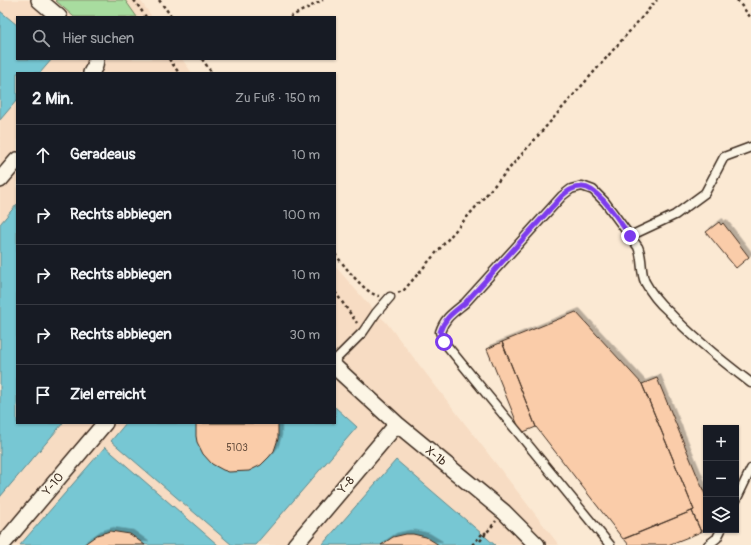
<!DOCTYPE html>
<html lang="de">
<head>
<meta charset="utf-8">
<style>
  :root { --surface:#171b24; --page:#20242c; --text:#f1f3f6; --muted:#9ea1a6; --line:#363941 }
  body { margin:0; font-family:Pangolin,sans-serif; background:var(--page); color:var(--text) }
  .controls { position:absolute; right:12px; bottom:12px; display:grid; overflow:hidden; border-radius:0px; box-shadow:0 1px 3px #0004 }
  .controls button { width:36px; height:36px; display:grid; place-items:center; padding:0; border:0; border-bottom:1px solid var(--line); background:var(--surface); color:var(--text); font:20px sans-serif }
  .stop { position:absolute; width:12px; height:12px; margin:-9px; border:3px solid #7c3aed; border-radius:50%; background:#fff }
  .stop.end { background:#7c3aed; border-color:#fff; box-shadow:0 1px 4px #0008 }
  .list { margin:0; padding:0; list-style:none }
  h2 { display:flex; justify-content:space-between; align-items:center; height:52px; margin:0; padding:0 16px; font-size:17px }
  h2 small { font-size:13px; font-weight:400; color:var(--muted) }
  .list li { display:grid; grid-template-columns:26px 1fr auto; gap:12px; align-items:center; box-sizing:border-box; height:60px; padding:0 16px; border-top:1px solid var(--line) }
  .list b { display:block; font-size:15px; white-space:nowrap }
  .list em { font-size:13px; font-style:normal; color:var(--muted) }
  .icon { flex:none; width:22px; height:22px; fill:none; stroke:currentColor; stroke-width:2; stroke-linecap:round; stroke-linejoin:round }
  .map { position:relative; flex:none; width:751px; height:545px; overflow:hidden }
  .search { position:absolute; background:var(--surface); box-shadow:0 1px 3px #0004; left:16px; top:16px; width:320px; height:44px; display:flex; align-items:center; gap:10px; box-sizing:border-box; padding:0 14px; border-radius:0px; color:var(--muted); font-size:15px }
  .panel { position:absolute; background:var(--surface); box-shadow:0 1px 3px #0004; left:16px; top:72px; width:320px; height:352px; border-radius:0px }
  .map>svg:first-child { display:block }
  .built { fill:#f7dcc3 }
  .green { fill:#a8dc9f; stroke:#72835e }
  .water { fill:#77c7d3; stroke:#5f888b }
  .building { fill:#facca9; stroke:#3b2a1e; filter:url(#shadow) }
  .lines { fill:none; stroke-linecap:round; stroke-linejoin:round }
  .lane-casing { stroke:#3b2a1e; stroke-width:11 }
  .street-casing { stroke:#3b2a1e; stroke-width:18 }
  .path { stroke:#3b2a1e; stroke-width:2.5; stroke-dasharray:3 3; stroke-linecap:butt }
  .lane { stroke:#fcf5e5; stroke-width:8 }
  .street { stroke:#fcf5e5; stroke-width:15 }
  .route { stroke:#7c3aed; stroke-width:5 }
  .labels { text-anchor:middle; stroke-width:3; stroke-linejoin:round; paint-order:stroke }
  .number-label { font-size:10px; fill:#6b5241 }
  .street-label { font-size:12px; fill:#3b2a1e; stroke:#fcf5e5 }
</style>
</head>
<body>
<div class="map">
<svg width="751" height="545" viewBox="0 0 751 545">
  <defs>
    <filter id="shadow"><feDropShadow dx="3.5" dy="-3.5" stdDeviation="0" flood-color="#0004"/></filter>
  </defs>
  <rect width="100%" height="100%" fill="#fbe9d3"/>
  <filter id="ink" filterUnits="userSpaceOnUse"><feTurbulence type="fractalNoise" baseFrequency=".025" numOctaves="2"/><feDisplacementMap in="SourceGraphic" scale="8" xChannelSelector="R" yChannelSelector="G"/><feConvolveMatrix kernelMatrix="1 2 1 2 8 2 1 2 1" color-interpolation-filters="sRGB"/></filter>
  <g filter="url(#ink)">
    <path class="built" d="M0,0H140L152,17H17V59H182L192,73H17V423H335V266L376,313L386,322L559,545H0Z"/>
    <path class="green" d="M55,0H125L137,17H74Z"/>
    <path class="water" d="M0,11L17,25V59H52L40,73H17V100L0,120Z
      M17,204V423H63L0,497V224Z
      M335,407L357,427L255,545H232L111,441L126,423H335Z
      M105,447L218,545H20Z
      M396,460L495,545H322Z"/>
    <path class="building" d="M719,222L721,225L723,223L749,257L736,268L706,232Z
      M576,312L642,384L694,510L623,539L536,427L502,342Z
      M502,342L536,427L521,433L487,349Z
      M657,378L706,497V529L701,532L692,511L694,510L642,384Z
      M196,423H278V439L274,451L269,457L261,465L249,471L229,472L223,470L212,464L203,454L197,442L196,436Z
      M692,511L701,532L668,545H629L624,539Z
      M110,531L130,534L145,545H83L97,535Z
      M406,534H413L426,537L439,545H381L393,537Z"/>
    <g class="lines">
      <defs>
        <path id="lane" d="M630,236L675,215L705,193L724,157L751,147
          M335,360L363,332L376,313L390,297
          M736,500L751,469
          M610,545L444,342L440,332C445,317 453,313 465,303L562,196L571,189L582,186L593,190L605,202L638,247C643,258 640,271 645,282C651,293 659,303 668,311C693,338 722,361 751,383
          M708,545L717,538L721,530"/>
        <path id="street" d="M39,0L59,17
          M91,73L95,66L96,59
          M0,180L17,160
          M335,367L397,424L504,512L537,545
          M2,545L105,423
          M295,545L397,424"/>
      </defs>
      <use href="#lane" class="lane-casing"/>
      <use href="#street" class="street-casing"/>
      <path class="path" d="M134,0L146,17
        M159,0L172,17
        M737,0L751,18
        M290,17L323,0
        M169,59L179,73
        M202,59L212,73
        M335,254C344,265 365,294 379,296
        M335,292L357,323
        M398,293L404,290L493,187L657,0
        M480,541L496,521
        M472,545L484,532L486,534"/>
      <use href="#lane" class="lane"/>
      <use href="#street" class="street"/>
    </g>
  </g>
  <g class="lines" filter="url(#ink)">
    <path class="route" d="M444,342L440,332C445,317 453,313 465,303L562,196C568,191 573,187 581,187C598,185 620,223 630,236"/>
  </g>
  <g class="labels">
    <g class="number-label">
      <text x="237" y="451">5103</text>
    </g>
    <g class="street-label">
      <text transform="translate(436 456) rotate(39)" y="4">X-1b</text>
      <text transform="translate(53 484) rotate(-50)" y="4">Y-10</text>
      <text transform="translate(346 485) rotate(-50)" y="4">Y-8</text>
    </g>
  </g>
</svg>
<div class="controls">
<button>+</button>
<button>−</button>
<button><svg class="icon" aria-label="layers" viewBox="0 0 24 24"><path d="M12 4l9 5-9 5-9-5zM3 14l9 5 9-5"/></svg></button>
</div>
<div class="stop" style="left:444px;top:342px"></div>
<div class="stop end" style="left:630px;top:236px"></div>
<div class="search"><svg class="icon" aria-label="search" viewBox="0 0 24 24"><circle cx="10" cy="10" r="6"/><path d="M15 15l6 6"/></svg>Hier suchen</div>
<section class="panel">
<h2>2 Min.<small>Zu Fuß · 150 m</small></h2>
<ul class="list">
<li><svg class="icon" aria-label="ahead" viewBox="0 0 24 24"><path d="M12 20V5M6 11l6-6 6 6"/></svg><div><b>Geradeaus</b></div><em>10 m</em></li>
<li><svg class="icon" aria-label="right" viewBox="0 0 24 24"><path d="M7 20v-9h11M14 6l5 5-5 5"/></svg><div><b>Rechts abbiegen</b></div><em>100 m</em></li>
<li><svg class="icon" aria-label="right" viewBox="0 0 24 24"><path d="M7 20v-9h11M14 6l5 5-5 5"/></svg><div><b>Rechts abbiegen</b></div><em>10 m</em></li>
<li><svg class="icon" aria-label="right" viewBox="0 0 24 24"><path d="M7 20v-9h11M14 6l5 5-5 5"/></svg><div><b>Rechts abbiegen</b></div><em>30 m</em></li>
<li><svg class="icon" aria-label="arrive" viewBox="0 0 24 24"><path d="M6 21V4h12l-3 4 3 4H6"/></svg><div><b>Ziel erreicht</b></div></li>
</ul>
</section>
</div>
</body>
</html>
